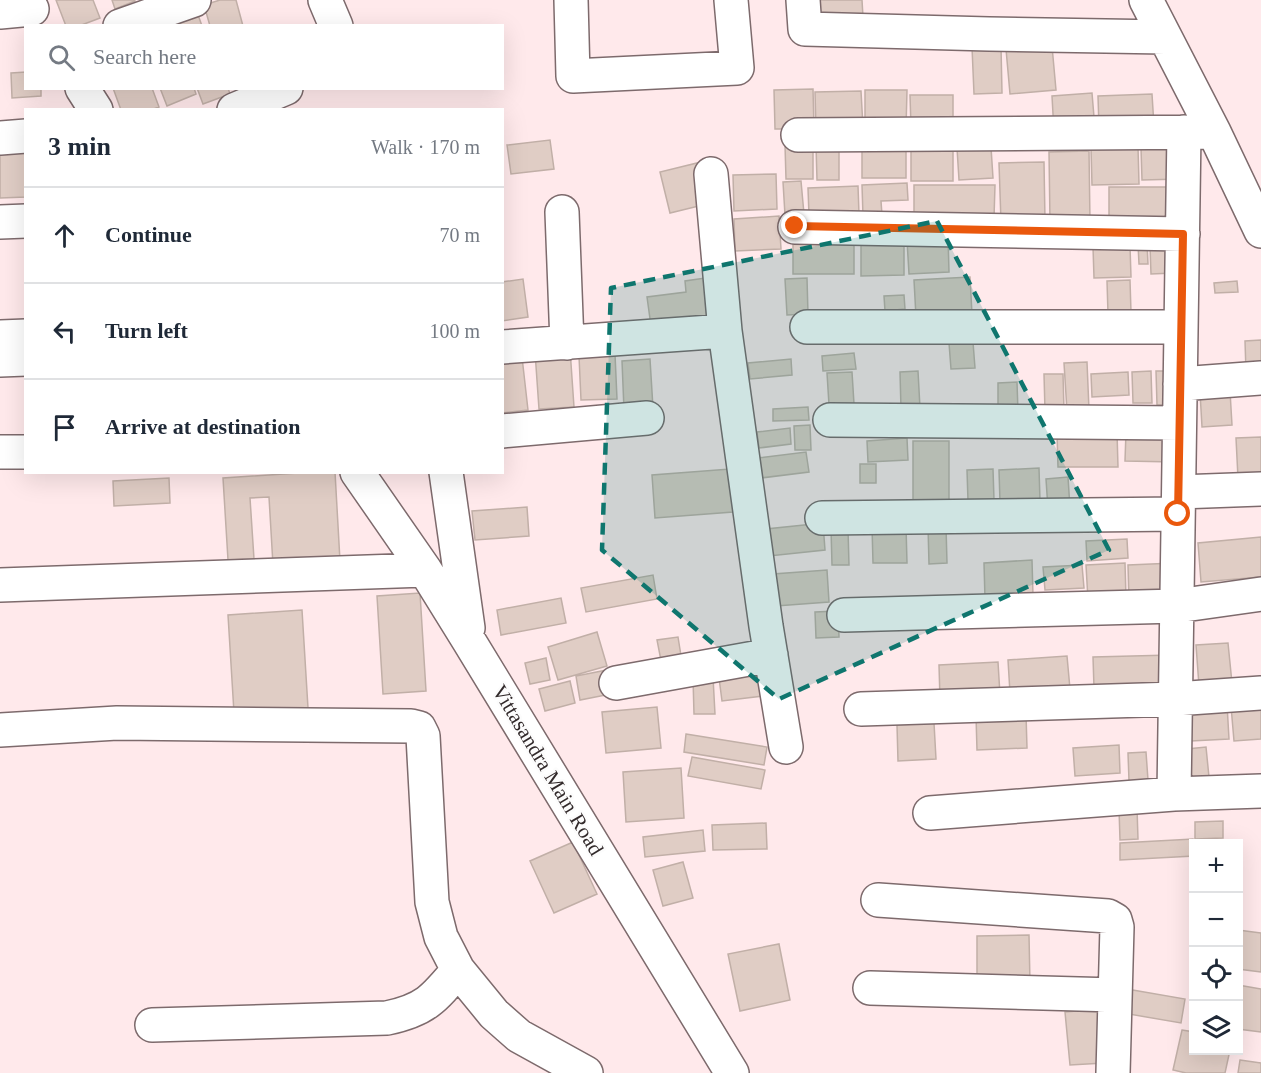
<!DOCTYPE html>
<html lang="en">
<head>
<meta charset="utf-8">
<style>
  :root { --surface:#fff; --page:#f2f2f3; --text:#1f2937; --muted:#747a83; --line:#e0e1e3 }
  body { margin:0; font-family:"Times New Roman",serif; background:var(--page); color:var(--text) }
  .controls { position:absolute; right:18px; bottom:18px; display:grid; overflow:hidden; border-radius:0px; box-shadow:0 6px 24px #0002 }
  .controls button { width:54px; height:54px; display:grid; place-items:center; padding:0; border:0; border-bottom:2px solid var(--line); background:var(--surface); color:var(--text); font:30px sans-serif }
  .stop { position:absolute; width:18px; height:18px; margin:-14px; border:4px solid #ea580c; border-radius:50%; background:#fff }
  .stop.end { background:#ea580c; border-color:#fff; box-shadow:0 2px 6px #0008 }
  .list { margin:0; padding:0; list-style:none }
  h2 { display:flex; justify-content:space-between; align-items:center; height:78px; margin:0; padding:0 24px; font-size:26px }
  h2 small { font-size:20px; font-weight:400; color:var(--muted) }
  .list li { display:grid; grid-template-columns:39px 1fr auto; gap:18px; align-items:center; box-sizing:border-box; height:96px; padding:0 24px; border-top:2px solid var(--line) }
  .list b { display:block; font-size:22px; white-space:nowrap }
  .list em { font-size:20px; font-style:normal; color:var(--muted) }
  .icon { flex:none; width:33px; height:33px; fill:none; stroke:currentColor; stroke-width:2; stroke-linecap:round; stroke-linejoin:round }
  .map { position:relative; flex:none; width:1261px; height:1073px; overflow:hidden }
  .search { position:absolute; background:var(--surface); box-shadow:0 6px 24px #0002; left:24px; top:24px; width:480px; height:66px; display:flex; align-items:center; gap:15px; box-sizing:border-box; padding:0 21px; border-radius:0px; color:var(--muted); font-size:22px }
  .panel { position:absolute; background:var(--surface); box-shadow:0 6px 24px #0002; left:24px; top:108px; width:480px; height:366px; border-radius:0px }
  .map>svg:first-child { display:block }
  .building { fill:#e0cdc5; stroke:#c1afa7; stroke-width:1.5 }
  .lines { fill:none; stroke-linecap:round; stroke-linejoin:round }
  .minor-casing { stroke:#7d6a6c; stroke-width:36 }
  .minor { stroke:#fff; stroke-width:33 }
  .route { stroke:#ea580c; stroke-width:8 }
  .marked { fill:#0f766e; fill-opacity:0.2; stroke:#0f766e; stroke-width:4.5; stroke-dasharray:12 8; stroke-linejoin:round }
  .labels { text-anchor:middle; stroke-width:5; stroke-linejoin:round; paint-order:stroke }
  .street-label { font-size:21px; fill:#322a2b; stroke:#fcfcfc }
</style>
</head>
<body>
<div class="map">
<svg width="1261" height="1073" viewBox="0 0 1261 1073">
  <rect width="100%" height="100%" fill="#ffe9eb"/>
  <path class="building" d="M56,0H93L100,18L79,26H66Z
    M112,0H134L135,1L115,9Z
    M220,0H236L243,26H210L204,5Z
    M817,0H862L863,17L818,20Z
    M196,9L202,26H176L173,17Z
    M1001,46L1002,93L974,94L972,47Z
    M1052,46L1056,90L1010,94L1006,49Z
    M26,72V88H41V96L12,98L11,73Z
    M113,88H152L159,107L151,110H121Z
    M160,88H194L196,94L167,106Z
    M197,88H228L230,94L203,104Z
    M813,89L814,129H775L774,90Z
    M865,90H907L906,128L865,127Z
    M861,91L863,127L816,129L815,92Z
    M1092,93L1095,129L1054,132L1052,96Z
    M1152,94L1154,126L1099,128L1098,96Z
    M910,95H953V126L911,127Z
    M550,140L554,169L511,174L507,145Z
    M785,145H813V179H786Z
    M816,145H839V180H817Z
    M911,146L953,147V181H911Z
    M862,147L906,148V178H862Z
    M991,147L993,178L959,180L957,148Z
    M1138,147L1139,184L1092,185L1091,148Z
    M1180,147L1181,179L1142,180L1141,148Z
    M1089,151L1090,222H1050L1049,152Z
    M26,153V197L0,198V154Z
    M1044,162L1045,221L1001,222L999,163Z
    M697,163L707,204L670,213L660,172Z
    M776,174L777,209L734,211L733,175Z
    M801,181L804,214L785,215L783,182Z
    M907,183L908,200L881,201L882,215L863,216L862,185Z
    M914,185H995L994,218L914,217Z
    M858,186L859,214L809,216L808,188Z
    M1109,187H1177V225H1109Z
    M779,216L781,249L735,251L734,219Z
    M948,237L949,272L909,274L907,240Z
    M793,239H854V274H793Z
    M861,241H904V275L861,276Z
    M1147,243L1148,264H1139L1138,244Z
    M1173,245L1174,273L1151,274L1150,246Z
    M1130,246L1131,277L1094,278L1093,247Z
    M970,277L972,314L916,317L914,280Z
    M705,278L710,319L651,326L647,297L686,292L685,281Z
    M807,278L808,314L787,315L785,279Z
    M523,279L528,317L502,321V282Z
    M1130,280L1131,312L1108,314L1107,281Z
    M1237,281L1238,292L1215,293L1214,283Z
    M904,295L905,309L885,311L884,296Z
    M1261,340V372H1246L1245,341Z
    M973,342L975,368L951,369L949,343Z
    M570,349L574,407L539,409L535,352Z
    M854,353L856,369L823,371L822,356Z
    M615,354L617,399L581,400L579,356Z
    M522,357L528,410L502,413V359Z
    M650,359L653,408L624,410L622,361Z
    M791,359L792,375L750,379L748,363Z
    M1087,362L1089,410L1067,411L1064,363Z
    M918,371L920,408L901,409L900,372Z
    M1151,371L1152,403H1133L1132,372Z
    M1156,371H1175L1176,405H1157Z
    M852,372L854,404L829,405L827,373Z
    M1128,372L1129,395L1092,397L1091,374Z
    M1044,374H1063L1064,411H1045Z
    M1017,382L1018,412H998V383Z
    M1230,391L1232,425L1202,427L1200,392Z
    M808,407L809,420L773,421V409Z
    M810,425L811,450H795L794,426Z
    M790,428L791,444L759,448L757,432Z
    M1117,432L1118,467H1058L1057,433Z
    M1126,432L1175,433L1174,462L1125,461Z
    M1261,437V477L1238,478L1236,438Z
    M907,438L908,460L868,462L867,441Z
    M913,441H949V505H913Z
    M806,452L809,472L761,478L758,458Z
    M860,464H876V483H860Z
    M1039,468L1040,501L1000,502L999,470Z
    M730,469L733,512L655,518L652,475Z
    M993,469L994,500L968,501L967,470Z
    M313,472H335L340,561L273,565L269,497L250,498L254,559L228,560L223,478Z
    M1068,477L1070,508L1048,509L1046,479Z
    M169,478L170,503L114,506L113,481Z
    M527,507L529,536L475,540L472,511Z
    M823,523L825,550L769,556L766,529Z
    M872,526H906L907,563H873Z
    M928,526H946L947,563L929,564Z
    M831,529H848L849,565H832Z
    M1261,537V577L1201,582L1198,543Z
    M1127,539L1128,558L1087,561L1086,541Z
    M1032,560L1033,596L985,599L984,563Z
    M1125,563L1126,598L1088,600L1086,565Z
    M1174,563L1176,599L1129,601L1128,565Z
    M1082,565L1084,588L1045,590L1043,567Z
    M827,570L829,602L776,606L773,574Z
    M653,575L657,599L586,612L581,588Z
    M420,593L426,691L383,694L377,596Z
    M561,598L566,623L501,635L497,610Z
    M302,610L308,708L234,713L228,615Z
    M838,611L839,637L816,638L815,612Z
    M597,632L607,666L558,680L548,647Z
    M678,637L683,668L663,671L657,640Z
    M1228,643L1232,683L1199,686L1196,645Z
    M1171,655L1172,686L1094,688L1093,657Z
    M1067,656L1070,689L1010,693L1008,660Z
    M546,658L550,680L530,684L525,663Z
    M998,662L1000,695L940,699L939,665Z
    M760,665L763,696L722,701L718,670Z
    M607,670L611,694L580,700L576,676Z
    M713,677L715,714H694L693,678Z
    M570,681L575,703L545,711L539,689Z
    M1227,704L1229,739L1191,741L1189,706Z
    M1261,704V739L1234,741L1231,706Z
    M657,707L661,748L606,753L602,712Z
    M1026,714L1027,748L977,750L976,716Z
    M934,723L936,759L898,761L897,725Z
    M686,734L767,747L764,765L684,752Z
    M1119,745L1120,773L1075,776L1073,748Z
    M1206,747L1209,777L1190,779L1187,749Z
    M1146,752L1148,780L1129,781L1128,753Z
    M692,757L765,770L761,789L688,776Z
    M681,768L684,818L626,822L623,772Z
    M1137,808L1138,839L1120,840L1119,809Z
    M1223,821V838L1195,839V822Z
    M766,823L767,849L713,850L712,825Z
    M703,830L705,851L645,857L643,837Z
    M1193,839L1194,856L1120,860V843Z
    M573,842L597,894L554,913L530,861Z
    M683,862L693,898L663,906L653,870Z
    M1238,930L1261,933V972L1238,969Z
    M1029,935L1030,984H977V936Z
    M779,944L790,1000L740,1011L728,954Z
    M1238,985L1261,989V1032L1238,1029Z
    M1127,989L1185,999L1181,1023L1123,1013Z
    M1100,1009L1104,1063L1070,1065L1065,1012Z
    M1182,1030L1194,1032V1050H1230L1225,1073H1186L1173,1070Z
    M1240,1060L1261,1063V1073H1238Z"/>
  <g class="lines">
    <defs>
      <path id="minor" d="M325,0L336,26
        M571,0L573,76L737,68L731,0
        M803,0L805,29L989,34L1165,37
        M1146,0L1214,132L1261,231
        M0,12L32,9
        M120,26L194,0
        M82,88L96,110
        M234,110L286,88
        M798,135L1214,132
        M0,138L26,136
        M711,174L725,331
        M562,212L567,343
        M0,222L26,221
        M795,227L1183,234
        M807,327H1181
        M0,337L26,336
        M502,347L725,331L766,626L786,747
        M0,360L26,359
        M1180,384L1261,378
        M830,420L1179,423
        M502,431L647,418
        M0,452H26
        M357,472L425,570L469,641L732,1073
        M446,472L468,628
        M1179,492L1261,489
        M822,518L1178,514
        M0,585L425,570
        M844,615L1177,606L1261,594
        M616,683L771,655
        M861,709L1175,699L1261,693
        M0,730L117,723L411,726L419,728L423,736L432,902L441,937L458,970L494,1014L519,1036L586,1073
        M1174,794L1184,132
        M930,813L1174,794L1261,791
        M878,900L1108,916L1115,920L1117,927L1113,1073
        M870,988L1115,995
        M152,1025L387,1018C425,1010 434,999 458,970"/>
    </defs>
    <use href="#minor" class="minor-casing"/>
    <use href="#minor" class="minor"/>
  </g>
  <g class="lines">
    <path class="route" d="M795,226L1183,234L1178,514"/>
  </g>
  <path class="marked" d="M937,221L1109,550L779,699L602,550L611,288Z"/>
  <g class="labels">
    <g class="street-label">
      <text transform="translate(548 770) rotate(59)" y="7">Vittasandra Main Road</text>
    </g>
  </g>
</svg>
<div class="controls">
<button>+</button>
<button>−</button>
<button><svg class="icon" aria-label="locate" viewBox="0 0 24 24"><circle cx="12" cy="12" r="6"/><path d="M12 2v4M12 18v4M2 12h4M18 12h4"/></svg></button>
<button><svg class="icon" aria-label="layers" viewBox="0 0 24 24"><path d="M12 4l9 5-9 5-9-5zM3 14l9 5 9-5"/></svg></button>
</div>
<div class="stop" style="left:1178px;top:514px"></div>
<div class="stop end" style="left:795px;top:226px"></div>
<div class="search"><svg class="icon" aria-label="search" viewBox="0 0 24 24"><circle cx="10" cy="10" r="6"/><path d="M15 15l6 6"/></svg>Search here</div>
<section class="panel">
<h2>3 min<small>Walk · 170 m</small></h2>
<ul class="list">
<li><svg class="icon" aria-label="ahead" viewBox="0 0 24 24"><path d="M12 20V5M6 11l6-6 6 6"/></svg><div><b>Continue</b></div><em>70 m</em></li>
<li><svg class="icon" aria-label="left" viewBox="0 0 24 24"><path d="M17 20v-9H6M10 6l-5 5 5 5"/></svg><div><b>Turn left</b></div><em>100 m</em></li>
<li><svg class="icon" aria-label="arrive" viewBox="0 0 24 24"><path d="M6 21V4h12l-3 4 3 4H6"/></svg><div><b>Arrive at destination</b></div></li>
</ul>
</section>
</div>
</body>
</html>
